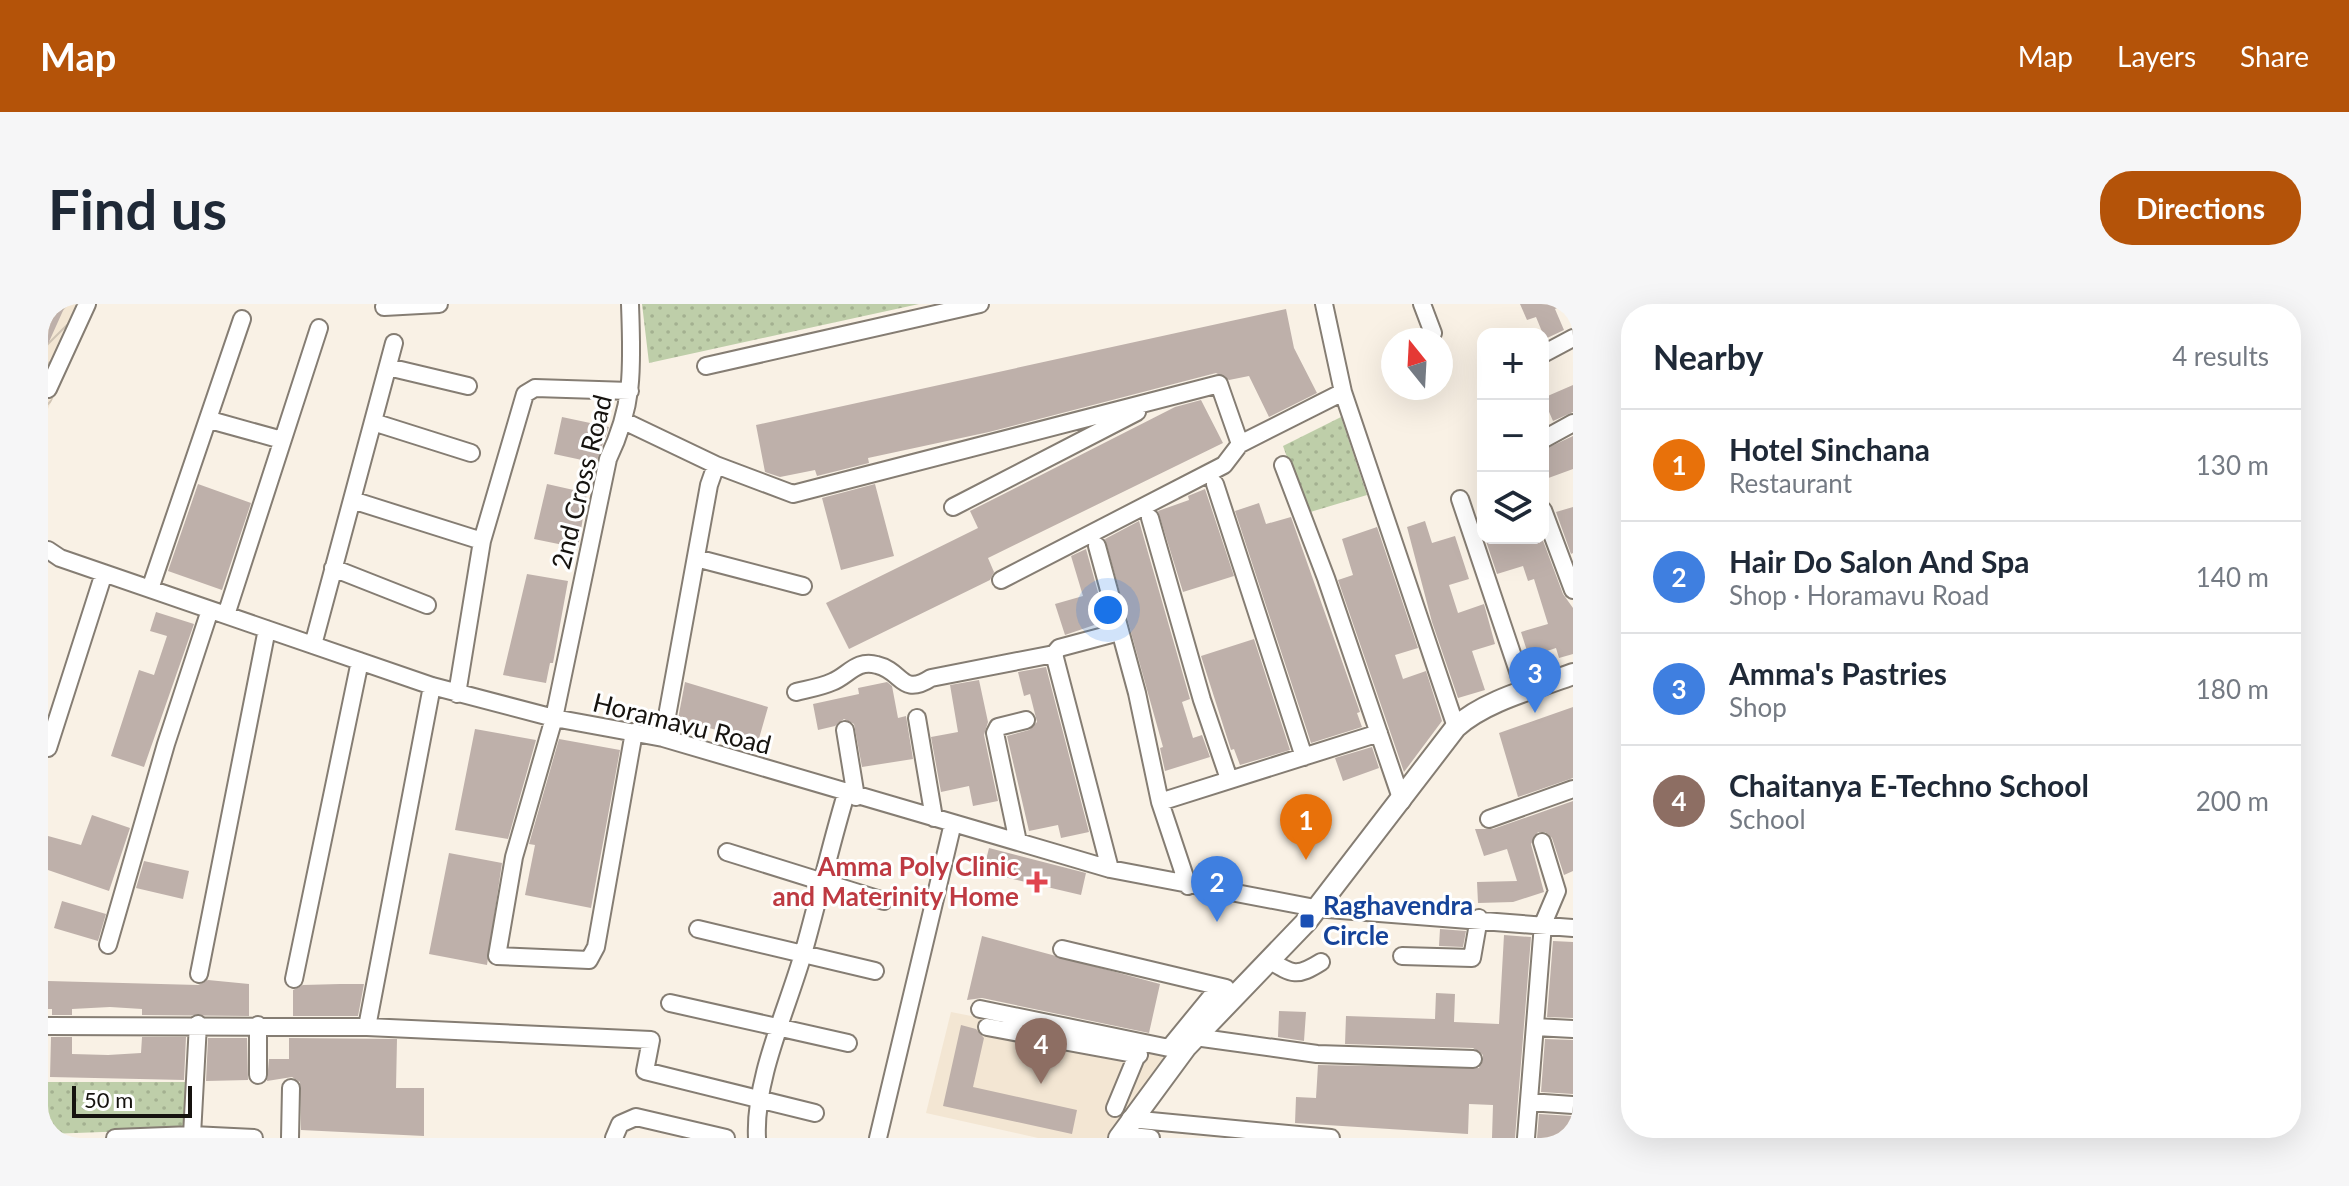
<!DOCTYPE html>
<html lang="en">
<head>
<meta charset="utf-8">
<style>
  :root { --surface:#fff; --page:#f6f6f7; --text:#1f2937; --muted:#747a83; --line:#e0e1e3; --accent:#b45309 }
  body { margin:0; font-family:Lato,sans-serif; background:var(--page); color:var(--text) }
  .controls { position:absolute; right:24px; top:24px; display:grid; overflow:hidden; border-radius:16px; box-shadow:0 8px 32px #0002 }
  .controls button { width:72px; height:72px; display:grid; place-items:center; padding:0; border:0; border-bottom:2px solid var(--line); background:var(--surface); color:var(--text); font:40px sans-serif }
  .compass { position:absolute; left:1333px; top:24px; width:72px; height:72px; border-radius:50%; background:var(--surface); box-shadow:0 8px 32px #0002; rotate:342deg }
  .scale { position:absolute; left:24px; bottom:20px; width:120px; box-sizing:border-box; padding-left:8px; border:4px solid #16130f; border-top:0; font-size:22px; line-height:28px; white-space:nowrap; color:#16130f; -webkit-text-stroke:6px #fff; paint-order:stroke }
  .you { position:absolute; left:1060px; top:306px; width:28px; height:28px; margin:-20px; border:6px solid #fff; border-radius:50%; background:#1a73e8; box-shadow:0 0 0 12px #1a73e833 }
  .badge { display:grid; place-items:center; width:52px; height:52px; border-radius:50%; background:var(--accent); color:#fff; font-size:26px; font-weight:700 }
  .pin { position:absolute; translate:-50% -66px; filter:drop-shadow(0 2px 4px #0008) }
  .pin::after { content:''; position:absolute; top:42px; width:28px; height:24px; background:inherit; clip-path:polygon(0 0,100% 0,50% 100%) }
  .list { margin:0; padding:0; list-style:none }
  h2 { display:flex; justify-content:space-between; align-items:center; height:104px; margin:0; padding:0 32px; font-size:34px }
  h2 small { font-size:26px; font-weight:400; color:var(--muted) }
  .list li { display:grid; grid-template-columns:52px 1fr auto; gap:24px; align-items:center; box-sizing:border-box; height:112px; padding:0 32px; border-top:2px solid var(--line) }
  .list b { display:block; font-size:30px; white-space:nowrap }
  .list p { margin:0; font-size:26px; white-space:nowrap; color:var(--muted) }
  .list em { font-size:26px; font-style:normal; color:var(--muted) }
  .icon { flex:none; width:44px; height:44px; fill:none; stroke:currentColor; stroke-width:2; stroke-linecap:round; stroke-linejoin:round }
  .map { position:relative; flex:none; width:1525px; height:834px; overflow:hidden; border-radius:32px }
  header { display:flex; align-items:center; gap:48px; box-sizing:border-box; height:112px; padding:0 40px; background:var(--accent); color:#fff }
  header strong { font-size:38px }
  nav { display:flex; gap:44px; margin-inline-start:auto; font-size:28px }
  .intro { display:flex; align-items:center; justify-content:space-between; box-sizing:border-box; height:192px; padding:0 48px }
  h1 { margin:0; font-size:56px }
  .button { padding:20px 36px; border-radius:32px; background:var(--accent); color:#fff; font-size:28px; font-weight:700 }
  main { display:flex; gap:48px; padding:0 48px }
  aside { flex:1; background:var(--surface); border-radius:32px; box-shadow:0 8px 32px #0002 }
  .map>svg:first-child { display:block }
  .built { fill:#f3e6d3 }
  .industrial { fill:url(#industrial-furrows) }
  .grass { fill:url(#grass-dots) }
  .building { fill:#beb0aa }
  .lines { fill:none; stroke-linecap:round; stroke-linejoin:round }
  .minor-casing { stroke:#857d73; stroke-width:20 }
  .major-casing { stroke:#857d73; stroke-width:24 }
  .minor { stroke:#fff; stroke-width:16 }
  .major { stroke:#fff; stroke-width:20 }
  .health-dot { fill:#e0444e; stroke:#fff; stroke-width:3 }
  .transit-dot { fill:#1a4fb4; stroke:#fff; stroke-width:3 }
  .labels { text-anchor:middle; stroke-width:6; stroke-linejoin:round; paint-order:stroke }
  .street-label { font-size:26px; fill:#16130f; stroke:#fff }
  .health-label { font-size:26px; font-weight:bold; fill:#be3a42; stroke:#fff; text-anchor:end }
  .transit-label { font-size:26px; font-weight:bold; fill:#164399; stroke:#fff; text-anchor:start }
</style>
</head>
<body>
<header>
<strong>Map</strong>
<nav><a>Map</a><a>Layers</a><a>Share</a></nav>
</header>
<div class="intro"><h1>Find us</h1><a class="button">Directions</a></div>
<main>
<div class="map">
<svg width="1525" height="834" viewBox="0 0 1525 834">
  <defs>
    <pattern id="industrial-furrows" width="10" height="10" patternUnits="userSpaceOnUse" patternTransform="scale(2)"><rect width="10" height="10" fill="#f3e6d3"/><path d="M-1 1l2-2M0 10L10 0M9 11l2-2" fill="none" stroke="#d0c4b4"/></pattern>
    <pattern id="grass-dots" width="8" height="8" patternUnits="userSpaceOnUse" patternTransform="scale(2)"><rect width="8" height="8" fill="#becea9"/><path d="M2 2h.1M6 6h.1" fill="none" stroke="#a3b090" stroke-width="1.8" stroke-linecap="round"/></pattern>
  </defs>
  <rect width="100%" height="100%" fill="#f9f1e5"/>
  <path class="built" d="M903,708L1125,752L1059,834H990L878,809Z"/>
  <path class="industrial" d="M0,0H49L0,105Z"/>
  <path class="grass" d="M594,0H871L601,59Z
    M1293,113L1319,191L1259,209L1235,142Z
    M0,778H137V825L0,830Z"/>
  <path class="building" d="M0,0H18L0,40Z
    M1472,0H1518L1507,5L1516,26L1497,35L1488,13L1479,16Z
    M1238,5L1246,44L1269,89L1221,113L1201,72L1181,76L1168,69L941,128L820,154L821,159L769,172L767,166L732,173L717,168L708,121Z
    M1525,81V108L1505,117L1495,94Z
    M1153,96L1175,139L940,254L946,268L942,276L801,345L778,299L930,224L922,207L1127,103Z
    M514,113L561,123L548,159L506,150Z
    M1525,132V165L1495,176V146Z
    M150,180L203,199L174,286L120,267Z
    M499,180L539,189L530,244L486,235Z
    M827,180L846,252L793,266L774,194Z
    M1157,185L1186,272L1135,288L1110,207L1141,196L1140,192Z
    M1211,199L1218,220L1243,213L1312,408L1309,409L1314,423L1263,439L1187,207Z
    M1525,203V249L1523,250L1508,208Z
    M1091,217L1142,395L1134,398L1145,434L1154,431L1162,453L1117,467L1112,444L1115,443L1057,235Z
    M1377,217L1384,239L1407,232L1421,275L1401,281L1410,309L1436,300L1447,340L1424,347L1437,386L1410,394L1384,318L1359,223Z
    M1329,223L1370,344L1347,351L1355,375L1378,367L1394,417L1356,468L1290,276L1305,271L1294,235Z
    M1437,234H1494L1515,290L1525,304V350L1511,354L1508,344L1481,353L1473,328L1500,320L1486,275L1480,277L1475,262L1449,270Z
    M1038,245L1058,317L1017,331L1007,300L1035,292L1023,252Z
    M479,270L520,277L505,359H502L498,379L455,371Z
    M108,308L146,320L96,463L63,452L91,366L106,371L119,332L102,327Z
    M1206,335L1242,446L1192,461L1186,445L1183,446L1153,352Z
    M998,363L1041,528L1013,534L1010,521L981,527L959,432L981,426L989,418L982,390L976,392L970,368Z
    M931,376L940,418L936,431L950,497L925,502L921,482L893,488L883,433L910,428L902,381Z
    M637,378L720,403L710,438L630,415Z
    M839,378L844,382L850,414L858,412L865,455L814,463L806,420L796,415L787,422L770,426L765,400L811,390L810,384Z
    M1525,403V474L1470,493L1451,429Z
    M427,425L488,436L460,535L407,526Z
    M511,435L572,446L543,604L477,591L487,541L481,540Z
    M1324,443L1331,464L1295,477L1287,454Z
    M1525,497V567L1516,571L1504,534L1497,528H1490L1483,540L1496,588L1465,598L1430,599L1429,578L1469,577L1459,545L1436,552L1427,525H1445Z
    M44,511L82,524L61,587L0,566V532L33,541Z
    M941,544L1038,569L1033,591L935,568Z
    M401,549L454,559L439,661L381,650Z
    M96,557L141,567L135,595L88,584Z
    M14,597L58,610L50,637L6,624Z
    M1392,625L1418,627L1415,643L1391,642Z
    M1456,631L1483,633L1467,834H1444L1445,801L1421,800L1420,830L1247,819L1248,793L1268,794L1270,761L1431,764L1435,751L1425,744L1297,740L1298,712L1387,715L1388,689L1407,690L1406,718L1451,720Z
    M934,632L1112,680L1101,729L934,694L919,696Z
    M1505,637L1525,638V714L1499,713Z
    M160,676L201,680V712L94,711V705L62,703L24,705V711H4V705H0V677L150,681Z
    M292,680H316L310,712H245V686L255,681Z
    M1231,707L1258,708L1256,737L1230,733Z
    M913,721L928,725L936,734L925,783L1029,806L1024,830L895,802Z
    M3,733H24V750L60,751L93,749L94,733H138L136,776L2,773Z
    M160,734H199L200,776L158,777Z
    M241,734L349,735L348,784H376V832L253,826L252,778L244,773L219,777L221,755H241Z
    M1497,735L1525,736V790L1493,788Z
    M1491,810L1525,812V834H1489Z"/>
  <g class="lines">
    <defs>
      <path id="minor" d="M582,0C584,61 587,99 560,155L506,414L466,553L449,652L541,656L548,643L586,428
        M1276,0L1295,88L1408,423
        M1374,0L1385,29
        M336,3L391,0
        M1495,50L1525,34
        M658,62L932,0
        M340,63L420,82
        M0,85L39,0
        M162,116L234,136
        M325,118L423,149
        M578,118L668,161
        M1496,135L1525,119
        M1235,161L1278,274L1354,497
        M1167,180L1256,453
        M1412,195L1477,388
        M304,196L434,237
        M905,203L1089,108
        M1495,206L1525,286
        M1102,214L1154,396L1181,475
        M1049,242L1089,389L1112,498L1140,582
        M0,246L12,254L384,382L506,414L615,434L1062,565L1267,604L1525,624
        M648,254L755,282
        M285,264L379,301
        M953,276L1176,161L1192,140
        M102,285L194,15
        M178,311L271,24
        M265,341L346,39
        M748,388C760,385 773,383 784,378C800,372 808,355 829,361C855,367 853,393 883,374L1006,350
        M409,390L434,237L477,90L487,84L582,87
        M869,414L886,514
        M797,426L808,493
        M615,434L661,181L668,161L745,190L1171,80L1192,140L1295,88
        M0,444L56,269
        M1112,498L1331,429
        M1441,515L1525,485
        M970,538L947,429L950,423L978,416
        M679,548L836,597
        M1062,565L1006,350L1011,344L1071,328
        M650,625L827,667
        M60,641L118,440L162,306
        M1014,645L1178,684
        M1354,652L1424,654L1431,614
        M1221,656C1245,671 1249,673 1273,658
        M151,670L219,325
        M246,675L312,357
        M622,699L800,739
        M932,705L1121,744L1171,683
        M210,721V771
        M0,722L319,723L603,736L597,767L767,809
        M319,723L384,382
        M939,723L1091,751
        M1487,723L1525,725
        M1147,733L1269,750L1425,755
        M1481,798L1525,801
        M1067,804L1089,751
        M1082,815L1283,834
        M144,831L150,720
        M1073,831L1103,834
        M67,834L144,831L206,834
        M242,834L243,784
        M566,834L572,820L588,813L678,834
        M709,834C706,775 739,706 755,650C770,597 782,543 798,490
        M830,834L905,519
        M1478,834L1495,620L1509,587L1494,538"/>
      <path id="major" d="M1071,834L1138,743L1259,617L1408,423C1438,396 1488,384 1525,370"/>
    </defs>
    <use href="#minor" class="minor-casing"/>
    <use href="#major" class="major-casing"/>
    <use href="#minor" class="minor"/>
    <use href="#major" class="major"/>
  </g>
  <path class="health-dot" d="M985 566h8v8h8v8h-8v8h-8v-8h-8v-8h8z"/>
  <rect class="transit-dot" x="1251" y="609" width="16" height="16" rx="4"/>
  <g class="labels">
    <g class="street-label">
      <text transform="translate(534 178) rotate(-76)" y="9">2nd Cross Road</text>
      <text transform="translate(634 420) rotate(14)" y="9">Horamavu Road</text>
    </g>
    <g class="health-label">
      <text x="971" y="572">Amma Poly Clinic<tspan x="971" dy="30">and Materinity Home</tspan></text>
    </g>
    <g class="transit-label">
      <text x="1275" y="611">Raghavendra<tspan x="1275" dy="30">Circle</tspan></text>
    </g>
  </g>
</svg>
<div class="controls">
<button>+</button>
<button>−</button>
<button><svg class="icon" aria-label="layers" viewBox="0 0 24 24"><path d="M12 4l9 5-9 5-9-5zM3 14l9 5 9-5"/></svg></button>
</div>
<svg class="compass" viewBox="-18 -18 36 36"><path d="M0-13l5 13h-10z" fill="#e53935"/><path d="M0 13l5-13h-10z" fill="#747a83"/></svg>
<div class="scale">50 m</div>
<div class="you"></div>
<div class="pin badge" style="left:1258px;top:556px;background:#e8710a">1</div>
<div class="pin badge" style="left:1169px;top:618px;background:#3f7fe0">2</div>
<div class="pin badge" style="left:1487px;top:409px;background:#3f7fe0">3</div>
<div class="pin badge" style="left:993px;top:780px;background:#8d6e63">4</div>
</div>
<aside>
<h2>Nearby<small>4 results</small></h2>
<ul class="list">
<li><span class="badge" style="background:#e8710a">1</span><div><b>Hotel Sinchana</b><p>Restaurant</p></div><em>130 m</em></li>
<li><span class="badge" style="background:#3f7fe0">2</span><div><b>Hair Do Salon And Spa</b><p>Shop · Horamavu Road</p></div><em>140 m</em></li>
<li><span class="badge" style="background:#3f7fe0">3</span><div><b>Amma's Pastries</b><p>Shop</p></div><em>180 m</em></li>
<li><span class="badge" style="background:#8d6e63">4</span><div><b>Chaitanya E-Techno School</b><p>School</p></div><em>200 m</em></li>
</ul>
</aside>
</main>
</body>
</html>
